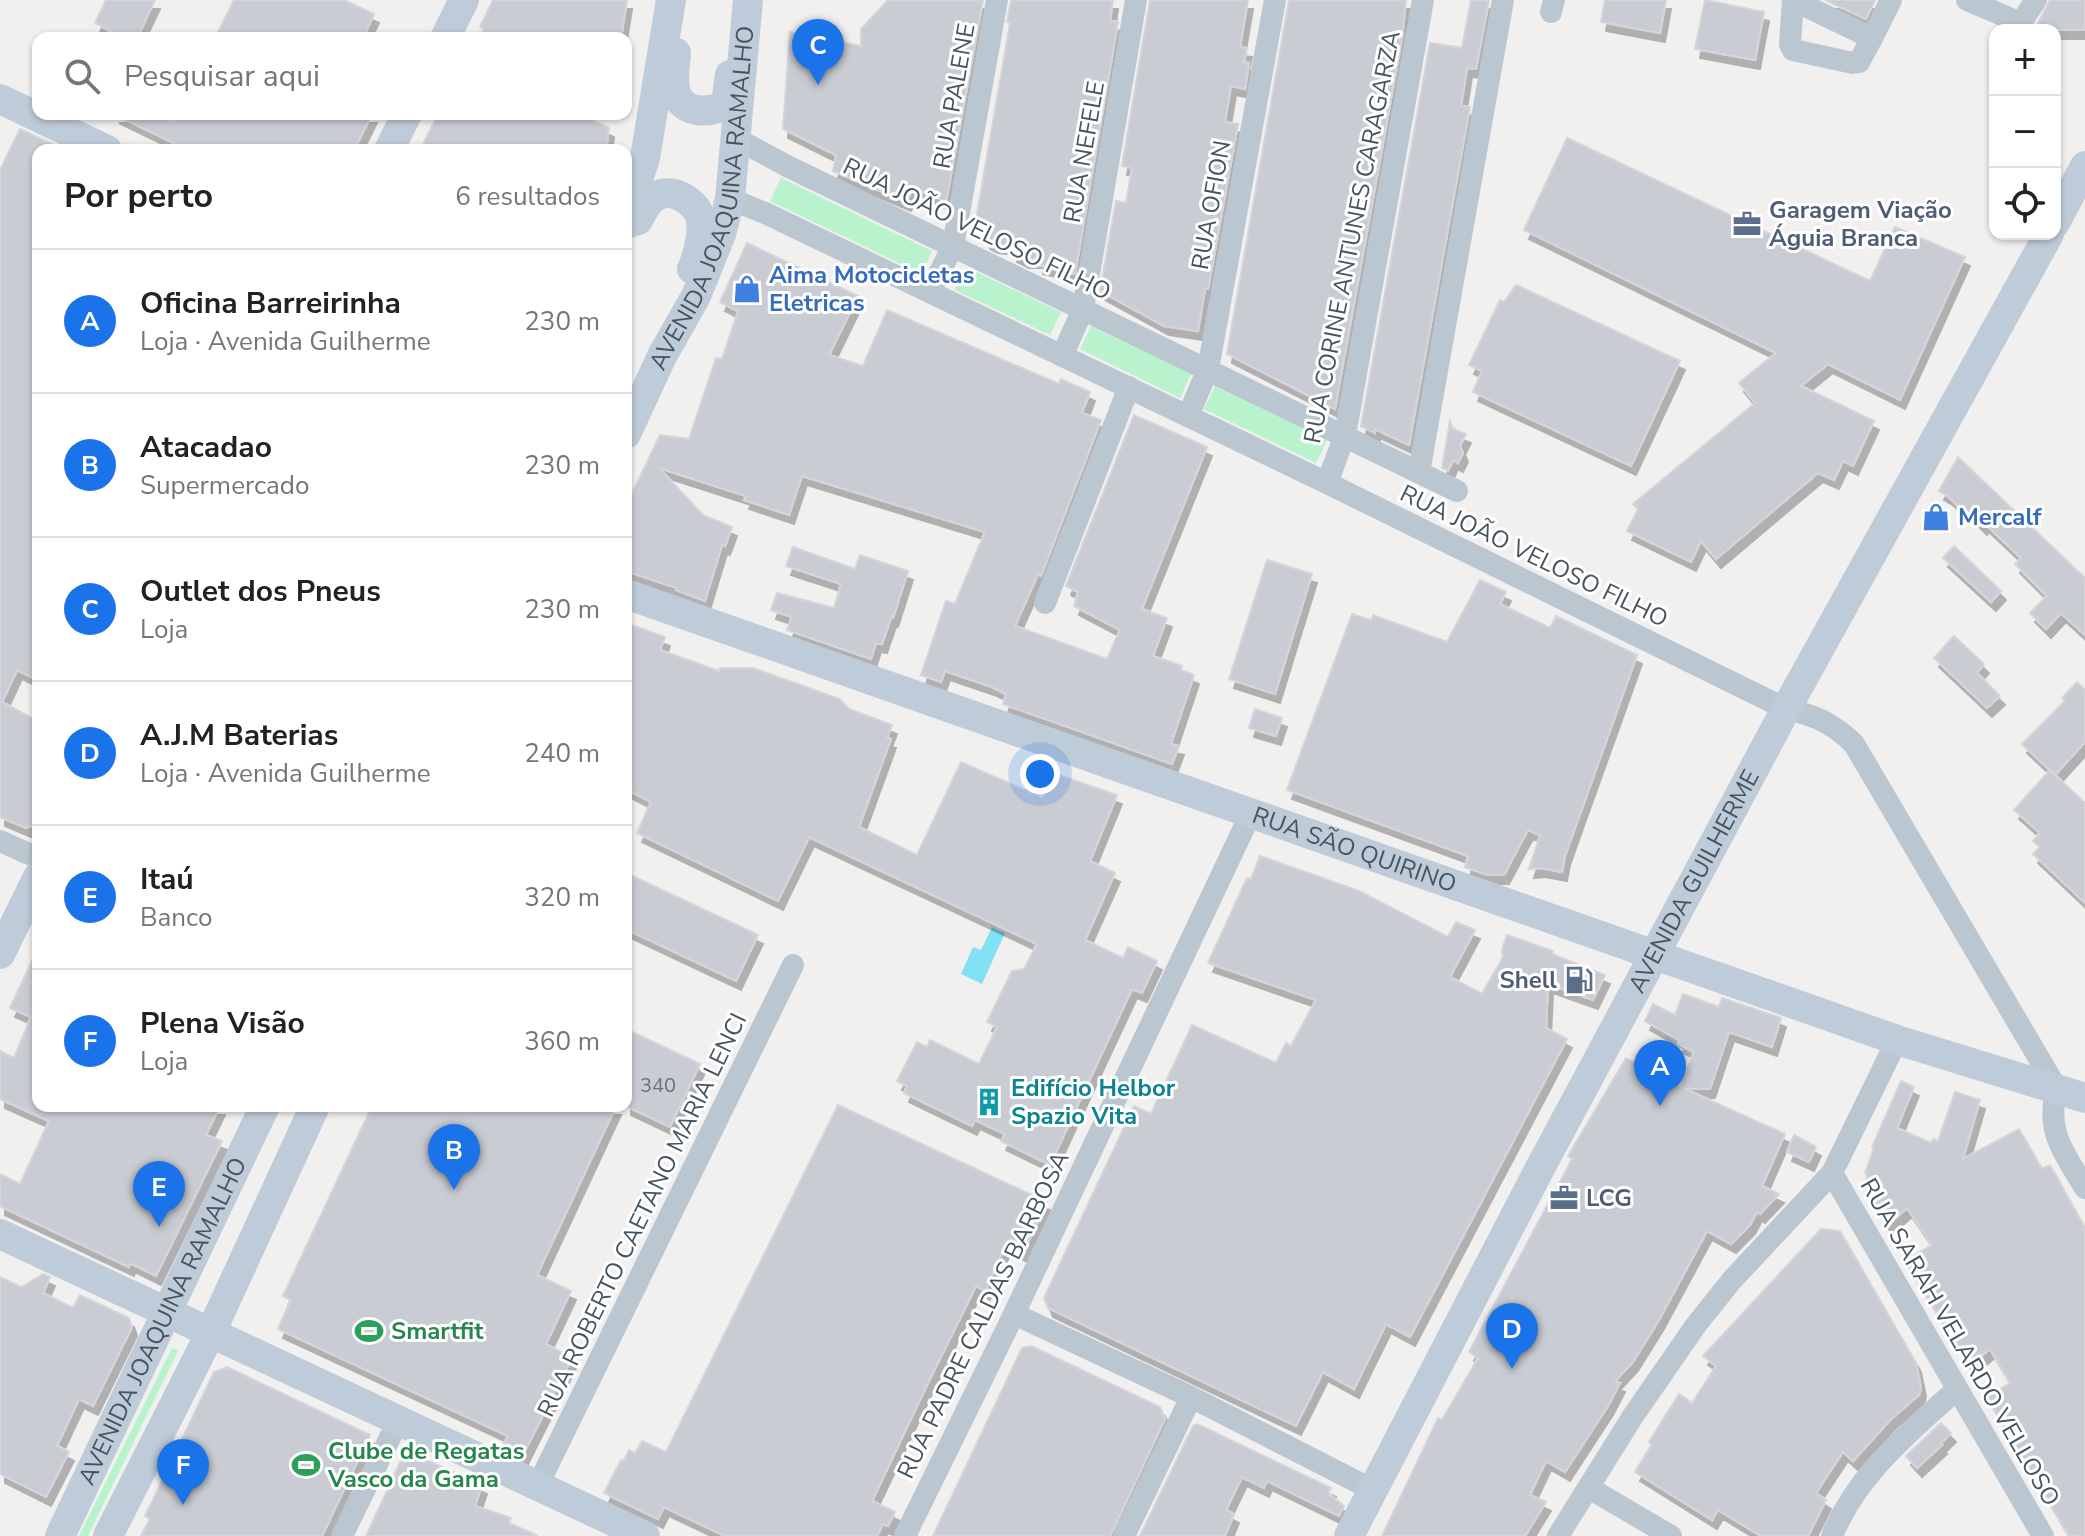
<!DOCTYPE html>
<html lang="pt">
<head>
<meta charset="utf-8">
<style>
  :root { --surface:#fff; --page:#f6f6f6; --text:#222; --muted:#767676; --line:#e0e0e0; --accent:#1a73e8 }
  body { margin:0; font-family:"Nunito Sans",sans-serif; background:var(--page); color:var(--text) }
  .controls { position:absolute; right:24px; top:24px; display:grid; overflow:hidden; border-radius:16px; box-shadow:0 2px 6px #0004 }
  .controls button { width:72px; height:72px; display:grid; place-items:center; padding:0; border:0; border-bottom:2px solid var(--line); background:var(--surface); color:var(--text); font:40px sans-serif }
  .you { position:absolute; left:1040px; top:774px; width:28px; height:28px; margin:-20px; border:6px solid #fff; border-radius:50%; background:#1a73e8; box-shadow:0 0 0 12px #1a73e833 }
  .badge { display:grid; place-items:center; width:52px; height:52px; border-radius:50%; background:var(--accent); color:#fff; font-size:26px; font-weight:700 }
  .pin { position:absolute; translate:-50% -66px; filter:drop-shadow(0 2px 4px #0008) }
  .pin::after { content:''; position:absolute; top:42px; width:28px; height:24px; background:inherit; clip-path:polygon(0 0,100% 0,50% 100%) }
  .list { margin:0; padding:0; list-style:none }
  h2 { display:flex; justify-content:space-between; align-items:center; height:104px; margin:0; padding:0 32px; font-size:34px }
  h2 small { font-size:26px; font-weight:400; color:var(--muted) }
  .list li { display:grid; grid-template-columns:52px 1fr auto; gap:24px; align-items:center; box-sizing:border-box; height:144px; padding:0 32px; border-top:2px solid var(--line) }
  .list b { display:block; font-size:30px; white-space:nowrap }
  .list p { margin:0; font-size:26px; white-space:nowrap; color:var(--muted) }
  .list em { font-size:26px; font-style:normal; color:var(--muted) }
  .icon { flex:none; width:44px; height:44px; fill:none; stroke:currentColor; stroke-width:2; stroke-linecap:round; stroke-linejoin:round }
  .map { position:relative; flex:none; width:2085px; height:1536px; overflow:hidden }
  .search { position:absolute; background:var(--surface); box-shadow:0 2px 6px #0004; left:32px; top:32px; width:600px; height:88px; display:flex; align-items:center; gap:20px; box-sizing:border-box; padding:0 28px; border-radius:16px; color:var(--muted); font-size:30px }
  .panel { position:absolute; background:var(--surface); box-shadow:0 2px 6px #0004; left:32px; top:144px; width:600px; height:968px; border-radius:16px }
  .map>svg:first-child { display:block }
  .green { fill:#b9f3ce }
  .water { fill:#82e1f5 }
  .building { fill:#c9ccd2; stroke:#d3d5db; stroke-width:2; filter:url(#shadow) }
  .lines { fill:none; stroke-linecap:round; stroke-linejoin:round }
  .street { stroke:#bbc7d0; stroke-width:22 }
  .secondary { stroke:#becbd8; stroke-width:30 }
  .labels { text-anchor:middle; stroke-width:6; stroke-linejoin:round; paint-order:stroke }
  .number-label { font-size:20px; fill:#66727c }
  .street-label { font-size:24px; fill:#45545f; stroke:#fff }
  .service-label { font-size:24px; font-weight:bold; fill:#4e5e75; stroke:#fff; text-anchor:start }
  .shop-label { font-size:24px; font-weight:bold; fill:#366cbe; stroke:#fff; text-anchor:start }
  .culture-label { font-size:24px; font-weight:bold; fill:#0d838f; stroke:#fff; text-anchor:start }
  .leisure-label { font-size:24px; font-weight:bold; fill:#27864d; stroke:#fff; text-anchor:start }
</style>
</head>
<body>
<div class="map">
<svg width="2085" height="1536" viewBox="0 0 2085 1536">
  <defs>
    <filter id="shadow"><feDropShadow dx="5" dy="9" stdDeviation="0" flood-color="#0004"/></filter>
  </defs>
  <rect width="100%" height="100%" fill="#f2efef"/>
  <path class="green" d="M781,178L932,251L922,274L770,201Z
    M966,267L1061,312L1050,335L955,290Z
    M1091,326L1191,374L1180,398L1080,349Z
    M1215,386L1327,440L1316,463L1204,409Z
    M172,1348L178,1351L88,1536H79Z"/>
  <path class="water" d="M992,927L1005,933L982,984L961,974L973,947L981,950Z"/>
  <path class="building" d="M106,0H155L137,38H124L95,23Z
    M234,0H344L374,14L363,38H215Z
    M493,0H627L621,38L580,35L579,38H480L484,29L480,27Z
    M888,0H983L946,202L914,187L906,202L833,171L836,155L783,129L790,32L861,46V29Z
    M1011,0H1113L1110,21L1118,22L1075,274L1038,265L1039,259H1024L1012,253L1013,246L993,244L985,240L987,222L976,220L1010,23L1007,22Z
    M1150,0H1248L1240,47L1247,48L1244,62L1249,63L1245,89L1231,86L1225,122L1238,124L1208,289H1205L1198,331L1164,326L1100,291L1116,201L1126,203L1132,168L1122,166Z
    M1289,0H1406L1402,38L1335,409L1227,354Z
    M1471,0H1489L1476,69L1467,68L1461,106L1470,107L1409,445L1375,429V433L1361,426L1430,43L1462,48Z
    M1605,0H1666L1660,33L1601,22Z
    M1705,0L1764,12L1755,60L1695,49Z
    M1825,0H1875L1866,19Z
    M2050,0H2085V30H2051L2038,23Z
    M114,114H157L174,122L178,114H372L354,150H188Z
    M438,114H580L609,128L606,150H420Z
    M20,129L65,150H38V680L17,670L2,702L38,721V824L26,828L0,817V170Z
    M1567,138L1870,281L1895,227L1965,257L1900,400L1828,364L1801,386L1874,421L1853,466L1843,461L1834,480L1818,473L1716,559L1701,541L1691,562L1627,531L1638,509L1633,504L1755,403L1739,383L1776,353L1524,230Z
    M747,243L858,296L829,355L863,366L887,310L1059,384L1061,379L1090,392L1082,413L1101,420L1041,576L1038,574L1015,626L1107,659L1120,630L1074,606L1078,592L1066,586L1134,415L1207,447L1142,609L1167,618L1153,656L1182,666L1181,670L1194,675L1171,744L1179,746L1172,764L1003,704L1006,694L992,687L945,671L941,682L921,675L946,601L955,604L985,532L802,476L789,515L744,500L746,496L659,468L703,515L732,527L725,546L722,545L705,601L676,590L677,588L626,571V506L660,435L689,439L716,358L722,359L738,311L720,302Z
    M1516,285L1680,361L1631,466L1473,392L1482,371L1469,365L1500,300L1504,302Z
    M1450,421L1453,429L1466,434L1460,446L1463,453L1458,463L1453,460L1448,471L1442,468Z
    M1958,457L2085,578V635L2061,613L2046,629L2030,613L2047,596L2015,564L2021,558L1984,523L1982,526L1971,515L1969,517L1949,497L1939,491Z
    M1954,546L2001,591L1991,602L1943,558Z
    M793,547L855,569L860,555L908,571L893,618H891L882,644L876,643L871,659L787,630L792,617L771,610L777,593L834,608L841,584L786,566Z
    M1267,560L1312,574L1275,694L1229,679Z
    M1480,580L1506,592L1500,604L1550,628L1556,616L1637,655L1565,856L1562,872L1540,868L1529,869L1540,835L1528,830L1504,875H1488L1465,867L1468,856L1287,790L1352,614L1371,620L1373,615L1447,642Z
    M626,623L665,637L660,650L719,671L720,668H753L840,699L849,709L892,725L887,738L891,739L859,827L917,855L961,762L1043,798L1053,773L1117,795L1090,861L1115,873L1085,940L1123,958L1128,947L1157,961L1142,993L1132,989L1050,1165L1001,1141L1005,1134L975,1120L972,1126L904,1093L907,1086L897,1081L917,1042L927,1047L930,1040L979,1064L997,1027L987,1022L1012,971L1024,969L1037,944L809,837L778,901L637,833L651,802L626,789Z
    M1954,636L1984,664L1977,673L2000,696L1987,708L1934,658Z
    M2077,682L2085,690V742L2055,775L2022,744L2065,701L2062,698Z
    M1255,709L1282,718L1276,736L1249,728Z
    M2050,770L2085,803V903L2033,854L2040,847L2033,841L2040,833L2014,810Z
    M1260,856L1359,891L1448,937L1456,922L1475,930L1450,977L1482,994L1503,957L1502,950L1507,935L1553,951L1552,954L1605,975L1593,1000L1548,984L1546,1028L1567,1039L1410,1337L1386,1324L1354,1389L1323,1372L1296,1426L1048,1308L1044,1298L1134,1106L1151,1114L1192,1025L1276,1063L1286,1043L1291,1046L1316,1000L1208,963L1247,878L1251,879Z
    M626,873L758,935L736,981L626,929Z
    M38,948V1106H220L206,1135L222,1141L156,1276L130,1263L129,1267L0,1206V1174L20,1184L49,1121L0,1099V1051L14,1058L31,1017L10,1008Z
    M1683,994L1719,1007L1722,998L1781,1018L1772,1047L1729,1032L1710,1089H1685L1785,1134L1762,1186L1779,1194L1760,1214L1757,1212L1750,1225L1731,1244L1707,1231L1659,1320L1633,1362L1615,1381L1620,1383L1608,1406L1565,1472L1546,1461L1530,1495L1546,1502L1525,1536H1382L1438,1418L1442,1420L1478,1358L1469,1352L1572,1159L1568,1156L1626,1058L1680,1086L1694,1052L1678,1044L1679,1040L1645,1021L1653,1004L1675,1015Z
    M626,1029L700,1064L670,1127L626,1106Z
    M1901,1081L1914,1087L1897,1128L1931,1143L1933,1139L1938,1141L1955,1092L1980,1100L1963,1159L2019,1129L2042,1169L2050,1165L2085,1228V1536H2069L1987,1397L2010,1383L1990,1349L1969,1366L1905,1260L1932,1245L1907,1208L1887,1226L1867,1189L1870,1183L1866,1181L1867,1174L1865,1173L1874,1148L1872,1147Z
    M838,1105L1047,1202L1023,1253L1005,1246L985,1291L976,1286L927,1385L872,1501L895,1512L888,1526L883,1524L877,1536H725L664,1507L658,1519L604,1493L621,1460L624,1461L629,1450L635,1453L642,1441L666,1452Z
    M372,1106H616L537,1275L571,1291L546,1344L572,1358L523,1455L503,1445L508,1436L278,1329L291,1300L283,1296Z
    M1794,1135L1816,1147L1809,1162L1787,1152Z
    M1821,1229L1840,1231L1916,1363L1921,1388L1919,1395L1890,1420L1853,1461L1843,1452L1816,1493L1826,1500L1808,1536H1761L1718,1510L1712,1520L1635,1472L1652,1444L1649,1442L1679,1394L1692,1403L1716,1366L1703,1356Z
    M43,1274L50,1277L43,1293L73,1308L80,1295L129,1318L132,1327L93,1406L79,1399L57,1446L69,1452L46,1497L0,1474V1277L21,1287Z
    M1031,1346L1160,1407L1165,1419L1110,1536H933L1022,1348Z
    M227,1367L370,1435L322,1536H141L150,1519L145,1516L214,1372Z
    M1941,1423L1951,1433L1940,1444L1942,1445L1917,1468L1906,1456Z
    M1197,1424L1331,1488L1328,1493L1344,1506L1339,1516L1267,1481L1264,1488L1242,1477L1226,1510L1234,1514L1225,1536H1140L1193,1426Z
    M411,1453L482,1485L475,1506L511,1518L509,1523L538,1536H366L404,1454Z"/>
  <g class="lines">
    <path class="street" d="M1793,0L1790,44L1793,50L1853,63L1859,62L1872,38
      M1793,0L1872,38L1891,0
      M1967,0L2016,21L2024,18L2036,0
      M1551,12L1554,0
      M735,138L787,166L1457,491
      M730,199L765,213L1327,483L1786,709C1814,715 1833,723 1854,744L2057,1089C2045,1132 2064,1152 2085,1188
      M930,292L953,246L997,0
      M1062,356L1083,309L1136,0
      M1188,416L1208,369L1275,0
      M1419,472L1503,0
      M1327,483L1345,435L1423,0
      M1045,603L1129,387
      M0,841L38,858
      M1832,1173L2043,1536
      M1014,1314L1191,1397L1373,1490
      M537,1487L793,965
      M1589,1488L1671,1536
      M342,1536L398,1421
      M905,1536L1014,1314L1251,813
      M1124,1536L1191,1397
      M1558,1536L1633,1416L1696,1325L1732,1280L1832,1173L1897,1040
      M1832,1536C1857,1474 1909,1433 1957,1389"/>
    <g class="secondary">
      <path d="M445,38L464,0"/>
      <path d="M676,53C675,65 672,81 676,93C683,114 710,114 726,104L730,75"/>
      <path d="M0,99L107,150"/>
      <path d="M389,150L407,114"/>
      <path d="M626,216L645,158L671,0"/>
      <path d="M2055,223L2085,166"/>
      <path d="M626,224L638,220C642,213 646,204 652,199C668,184 698,201 701,220C703,234 698,256 692,269"/>
      <path id="s1" d="M626,434L662,356L696,296L721,234L730,199L748,0"/>
      <path id="s2" d="M626,594L1897,1040L2085,1098"/>
      <path d="M0,954L38,877"/>
      <path d="M0,1234L645,1536"/>
      <path id="s3" d="M60,1536L265,1106"/>
      <path d="M108,1536L211,1332L315,1106"/>
      <path id="s4" d="M1349,1536L1539,1170L1786,709L2049,234"/>
    </g>
  </g>
  <defs>
    <symbol id="office-bare" viewBox="-9 -9 18 18"><path d="M-6-3h4V-5.5h4V-3h4V5H-6ZM-1-4.5V-3h2v-1.5ZM-6 0V1H6V0Z" fill="#5c6f8a" stroke="#fff" stroke-width="2.5" paint-order="stroke"/></symbol>
    <symbol id="shop-bare" viewBox="-9 -9 18 18"><path d="M-5-2.5h2.3a2.7 3.5 0 0 1 5.4 0H5L5.5 6h-11ZM-1.5-2.5h3a1.5 2.3 0 0 0-3 0Z" fill="#3f7fe0" stroke="#fff" stroke-width="2.5" paint-order="stroke"/></symbol>
    <symbol id="fuel-bare" viewBox="-9 -9 18 18"><path d="M-5.5-6h7V0h2V4h1.3V-2.5L3-4.5l.8-.8L6-3V5H2.5V1h-1V6h-7ZM-4.2-4.7v3.2H.2V-4.7Z" fill="#5c6f8a" stroke="#fff" stroke-width="2.5" paint-order="stroke"/></symbol>
    <symbol id="building-bare" viewBox="-9 -9 18 18"><path d="M-4-6H4V6H1V3H-1V6H-4ZM-2.5-4.3h1.7v1.8h-1.7ZM.8-4.3h1.7v1.8H.8ZM-2.5-1h1.7V.8h-1.7ZM.8-1h1.7V.8H.8Z" fill="#0f9aa8" stroke="#fff" stroke-width="2.5" paint-order="stroke"/></symbol>
    <symbol id="stadium-bare" viewBox="-9 -9 18 18"><path d="M0-5a6.5 5 0 1 0 0 10a6.5 5 0 1 0 0-10ZM-3.5-1.8h7v3.6h-7Z" fill="#2e9e5b" stroke="#fff" stroke-width="2.5" paint-order="stroke"/></symbol>
  </defs>
  <g fill-rule="evenodd">
    <use href="#office-bare" x="1727" y="204" width="40" height="40"/>
    <use href="#shop-bare" x="727" y="269" width="40" height="40"/>
    <use href="#shop-bare" x="1916" y="497" width="40" height="40"/>
    <use href="#fuel-bare" x="1559" y="960" width="40" height="40"/>
    <use href="#building-bare" x="969" y="1082" width="40" height="40"/>
    <use href="#office-bare" x="1544" y="1178" width="40" height="40"/>
    <use href="#stadium-bare" x="349" y="1311" width="40" height="40"/>
    <use href="#stadium-bare" x="286" y="1445" width="40" height="40"/>
  </g>
  <g class="labels">
    <g class="number-label">
      <text x="658" y="1092">340</text>
    </g>
    <g class="street-label">
      <text transform="translate(954 96) rotate(-80)" y="8">RUA PALENE</text>
      <text transform="translate(1084 152) rotate(-80)" y="8">RUA NEFELE</text>
      <text dy="8" stroke="none"><textPath href="#s1" startOffset="252">AVENIDA JOAQUINA RAMALHO</textPath></text>
      <text transform="translate(1211 205) rotate(-80)" y="8">RUA OFION</text>
      <text transform="translate(977 229) rotate(26)" y="8">RUA JOÃO VELOSO FILHO</text>
      <text transform="translate(1352 237) rotate(-79)" y="8">RUA CORINE ANTUNES CARAGARZA</text>
      <text transform="translate(1534 556) rotate(26)" y="8">RUA JOÃO VELOSO FILHO</text>
      <text dy="8" stroke="none"><textPath href="#s2" startOffset="772">RUA SÃO QUIRINO</textPath></text>
      <text dy="8" stroke="none"><textPath href="#s4" startOffset="740">AVENIDA GUILHERME</textPath></text>
      <text transform="translate(642 1215) rotate(-64)" y="8">RUA ROBERTO CAETANO MARIA LENCI</text>
      <text transform="translate(983 1315) rotate(-64)" y="8">RUA PADRE CALDAS BARBOSA</text>
      <text dy="8" stroke="none"><textPath href="#s3" startOffset="238">AVENIDA JOAQUINA RAMALHO</textPath></text>
      <text transform="translate(1960 1342) rotate(60)" y="8">RUA SARAH VELARDO VELLOSO</text>
    </g>
    <g class="service-label">
      <text x="1769" y="218">Garagem Viação<tspan x="1769" dy="28">Águia Branca</tspan></text>
      <text x="1557" y="988" text-anchor="end">Shell</text>
      <text x="1586" y="1206">LCG</text>
    </g>
    <g class="shop-label">
      <text x="769" y="283">Aima Motocicletas<tspan x="769" dy="28">Eletricas</tspan></text>
      <text x="1958" y="525">Mercalf</text>
    </g>
    <g class="culture-label">
      <text x="1011" y="1096">Edifício Helbor<tspan x="1011" dy="28">Spazio Vita</tspan></text>
    </g>
    <g class="leisure-label">
      <text x="391" y="1339">Smartfit</text>
      <text x="328" y="1459">Clube de Regatas<tspan x="328" dy="28">Vasco da Gama</tspan></text>
    </g>
  </g>
</svg>
<div class="controls">
<button>+</button>
<button>−</button>
<button><svg class="icon" aria-label="locate" viewBox="0 0 24 24"><circle cx="12" cy="12" r="6"/><path d="M12 2v4M12 18v4M2 12h4M18 12h4"/></svg></button>
</div>
<div class="you"></div>
<div class="pin badge" style="left:1660px;top:1106px">A</div>
<div class="pin badge" style="left:454px;top:1190px">B</div>
<div class="pin badge" style="left:818px;top:85px">C</div>
<div class="pin badge" style="left:1512px;top:1369px">D</div>
<div class="pin badge" style="left:159px;top:1227px">E</div>
<div class="pin badge" style="left:183px;top:1505px">F</div>
<div class="search"><svg class="icon" aria-label="search" viewBox="0 0 24 24"><circle cx="10" cy="10" r="6"/><path d="M15 15l6 6"/></svg>Pesquisar aqui</div>
<section class="panel">
<h2>Por perto<small>6 resultados</small></h2>
<ul class="list">
<li><span class="badge">A</span><div><b>Oficina Barreirinha</b><p>Loja · Avenida Guilherme</p></div><em>230 m</em></li>
<li><span class="badge">B</span><div><b>Atacadao</b><p>Supermercado</p></div><em>230 m</em></li>
<li><span class="badge">C</span><div><b>Outlet dos Pneus</b><p>Loja</p></div><em>230 m</em></li>
<li><span class="badge">D</span><div><b>A.J.M Baterias</b><p>Loja · Avenida Guilherme</p></div><em>240 m</em></li>
<li><span class="badge">E</span><div><b>Itaú</b><p>Banco</p></div><em>320 m</em></li>
<li><span class="badge">F</span><div><b>Plena Visão</b><p>Loja</p></div><em>360 m</em></li>
</ul>
</section>
</div>
</body>
</html>
